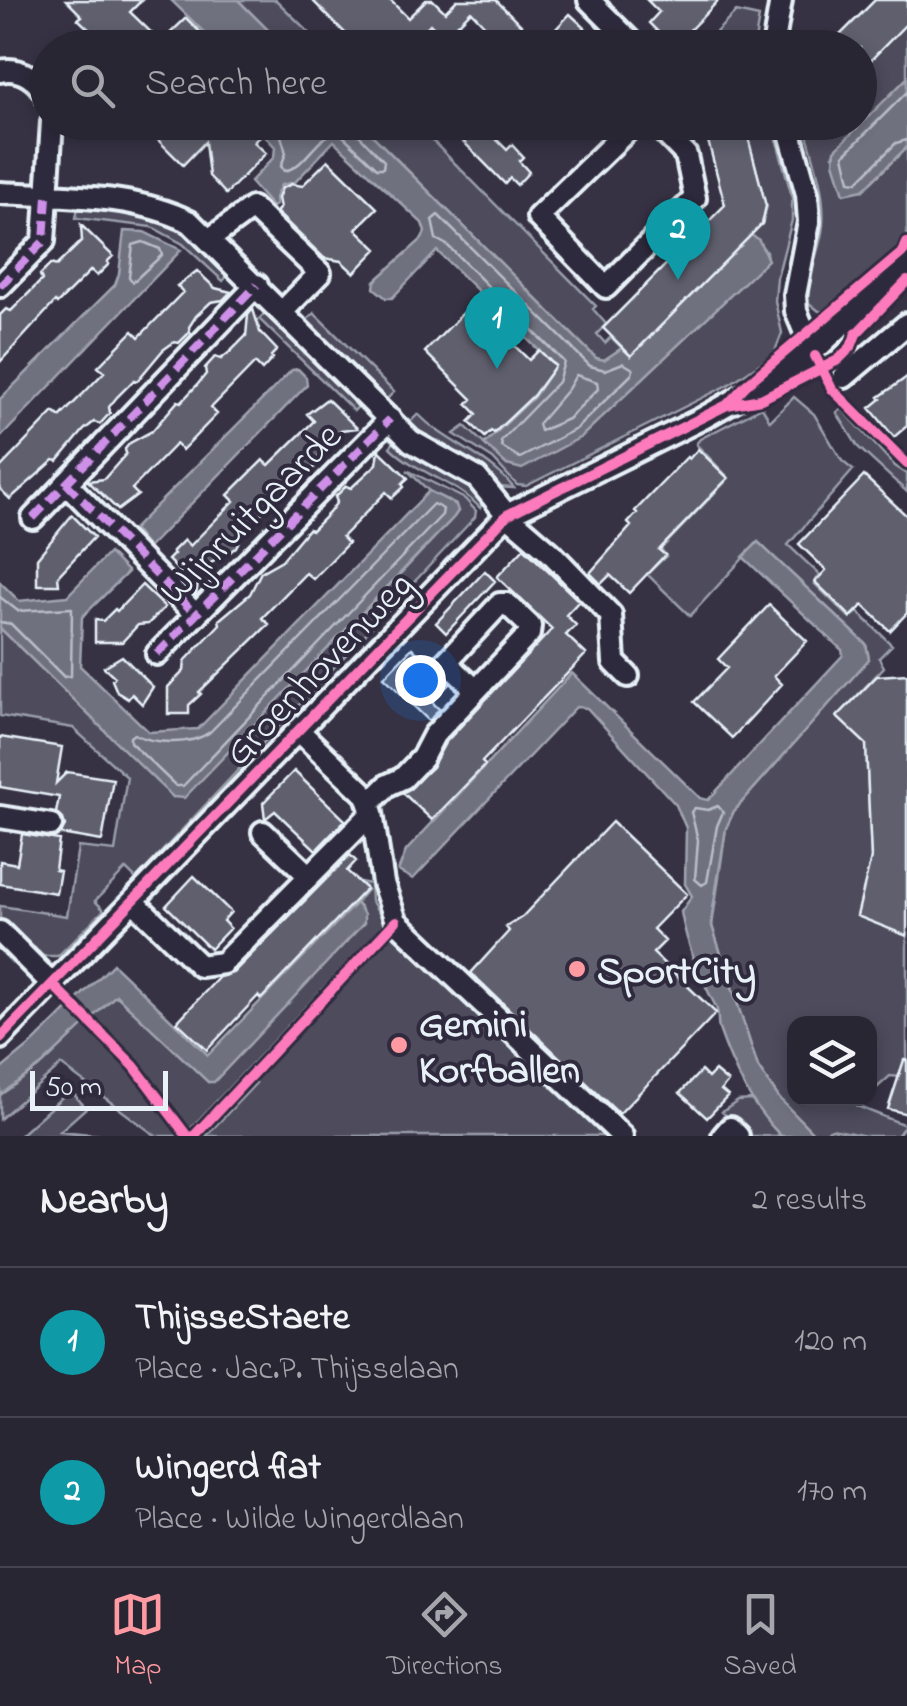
<!DOCTYPE html>
<html lang="en">
<head>
<meta charset="utf-8">
<style>
  :root { --surface:#282633; --page:#34323f; --text:#f1f3f6; --muted:#a5a5ac; --line:#44434e; --accent:#ff9aa2 }
  body { margin:0; font-family:"Indie Flower",sans-serif; background:var(--page); color:var(--text) }
  .controls { position:absolute; right:30px; bottom:30px; display:grid; overflow:hidden; border-radius:20px; box-shadow:0 5px 15px #0003 }
  .controls button { width:90px; height:90px; display:grid; place-items:center; padding:0; border:0; border-bottom:2px solid var(--line); background:var(--surface); color:var(--text); font:50px sans-serif }
  .scale { position:absolute; left:30px; bottom:25px; width:138px; box-sizing:border-box; padding-left:10px; border:5px solid #e8f1f8; border-top:0; font-size:28px; line-height:35px; white-space:nowrap; color:#e8f1f8; -webkit-text-stroke:8px #2f2a3d; paint-order:stroke }
  .you { position:absolute; left:420px; top:680px; width:35px; height:35px; margin:-25px; border:8px solid #fff; border-radius:50%; background:#1a73e8; box-shadow:0 0 0 15px #1a73e833 }
  .badge { display:grid; place-items:center; width:65px; height:65px; border-radius:50%; background:var(--accent); color:#fff; font-size:32px; font-weight:700 }
  .pin { position:absolute; translate:-50% -82px; filter:drop-shadow(0 2px 5px #0008) }
  .pin::after { content:''; position:absolute; top:52px; width:35px; height:30px; background:inherit; clip-path:polygon(0 0,100% 0,50% 100%) }
  .list { margin:0; padding:0; list-style:none }
  h2 { display:flex; justify-content:space-between; align-items:center; height:130px; margin:0; padding:0 40px; font-size:42px }
  h2 small { font-size:32px; font-weight:400; color:var(--muted) }
  .list li { display:grid; grid-template-columns:65px 1fr auto; gap:30px; align-items:center; box-sizing:border-box; height:150px; padding:0 40px; border-top:2px solid var(--line) }
  .list b { display:block; font-size:38px; white-space:nowrap }
  .list p { margin:0; font-size:32px; white-space:nowrap; color:var(--muted) }
  .list em { font-size:32px; font-style:normal; color:var(--muted) }
  .icon { flex:none; width:55px; height:55px; fill:none; stroke:currentColor; stroke-width:2; stroke-linecap:round; stroke-linejoin:round }
  .map { position:relative; flex:none; width:907px; height:1136px; overflow:hidden }
  .search { position:absolute; background:var(--surface); box-shadow:0 5px 15px #0003; left:30px; right:30px; top:30px; height:110px; display:flex; align-items:center; gap:25px; box-sizing:border-box; padding:0 35px; border-radius:55px; color:var(--muted); font-size:38px }
  .sheet { height:430px; background:var(--surface) }
  nav { display:flex; justify-content:space-around; align-items:center; box-sizing:border-box; height:140px; border-top:2px solid var(--line); background:var(--surface); font-size:28px; color:var(--muted) }
  nav a { display:grid; justify-items:center; gap:5px }
  nav .on { color:var(--accent) }
  .map>svg:first-child { display:block }
  .green { fill:#4d4b5c; stroke:#9a9eaa; stroke-width:2.5 }
  .water { fill:#70717f; stroke:#a0a4af; stroke-width:2.5 }
  .lines { fill:none; stroke-linecap:round; stroke-linejoin:round }
  .shore { stroke:#b8bec8; stroke-width:2.5 }
  .building { fill:#605e6e; stroke:#e8f1f8; stroke-width:2.5 }
  .minor-casing { stroke:#e8f1f8; stroke-width:28 }
  .minor { stroke:#2f2a3d; stroke-width:20 }
  .quiet { stroke:#ce8fe9; stroke-width:8; stroke-dasharray:15 8; stroke-linecap:butt }
  .cycleway-casing { stroke:#2f2a3d; stroke-width:16 }
  .cycleway { stroke:#fd7abc; stroke-width:10 }
  .poi-dot { fill:#ff9aa2; stroke:#2f2a3d; stroke-width:4 }
  .labels { text-anchor:middle; stroke-width:8; stroke-linejoin:round; paint-order:stroke }
  .street-label { font-size:40px; fill:#e8f1f8; stroke:#2f2a3d }
  .poi-label { font-size:40px; font-weight:bold; fill:#e8f1f8; stroke:#2f2a3d; text-anchor:start }
</style>
</head>
<body>
<div class="map">
<svg width="907" height="1136" viewBox="0 0 907 1136">
  <rect width="100%" height="100%" fill="#363244"/>
  <filter id="ink" filterUnits="userSpaceOnUse"><feTurbulence type="fractalNoise" baseFrequency=".01" numOctaves="2"/><feDisplacementMap in="SourceGraphic" scale="20" xChannelSelector="R" yChannelSelector="G"/><feConvolveMatrix kernelMatrix="1 2 1 2 8 2 1 2 1" color-interpolation-filters="sRGB"/></filter>
  <g filter="url(#ink)">
    <path class="green" d="M238,0H276L324,47H285Z
      M736,12L759,17L754,47H701Z
      M907,23V78L833,155L863,190L907,147V236L901,249L839,306L829,313L819,311L809,303C805,276 821,251 823,225C826,190 812,155 804,123L860,122V71Z
      M360,123H415L596,306L593,309L606,324L597,334L605,343L611,337L622,348L604,360L596,358Z
      M744,123H772L792,197V220L777,278L775,301L782,333L774,354L728,385L526,486L517,485L493,459L454,434L465,426L507,465L581,437L767,260L766,251L751,235L752,227L762,224L767,206L760,198L763,194Z
      M78,207L152,214L186,231L230,273L223,281L183,244L152,227L76,218Z
      M267,311L361,403L354,411L259,319Z
      M314,313L394,392L385,401L306,321Z
      M794,397L814,414L842,461L853,470L788,545L820,575L814,583L850,618L858,612L892,645L879,658L884,667L837,717L866,744L871,858L858,915L907,936V1084L901,1077L890,1076L870,1094V1024H794V1098L864,1099L857,1106L905,1125L897,1136H866L832,1129L816,1136L779,1098L758,1067L712,926L726,828L734,811L869,659L866,644L758,542L690,616L647,574L666,556L661,549L729,478L696,444L700,439L762,407L770,421Z
      M842,409L895,466L907,474V492L858,447L837,413Z
      M418,414C448,445 486,453 514,488L496,487L423,438L409,423Z
      M399,437L464,479L484,498L480,508C455,481 416,473 390,447Z
      M407,470L465,499L476,511L475,517L136,879L126,869L95,901L104,910L58,956H43L35,948L31,952L0,922V906L67,916L78,847L115,851L127,777L73,728L0,716V628L173,797L353,624L454,517L458,511L449,501L429,491Z
      M360,882L370,884L371,900L385,923L191,1128L184,1127L129,1055L91,1015L111,996L121,997L208,1082L360,907L356,903L367,890Z
      M393,930L612,1136H206L256,1083L251,1078Z
      M83,1023L130,1067L180,1136H156L61,1065L0,1119V1095L43,1064Z
      M70,1090L86,1108L60,1131L110,1136H19Z
      M751,1100L781,1136H748L722,1112L738,1101Z"/>
    <path class="water" d="M171,0H238L285,47H219Z
      M907,78V147L863,190L844,194L834,162L835,150Z
      M278,123H360L596,358L604,360L622,348L631,356L751,235L759,240L768,260L581,437L522,469L507,465L484,444L534,397L555,366L437,251L392,298H386L374,288L375,281L422,239L425,232L422,223L334,141L295,182L281,185L275,198L276,205L272,207L250,182L274,157L275,147L265,136Z
      M124,231L144,232L181,250L0,438V399L115,285L119,274Z
      M298,369L306,377L307,385L148,548L133,529L292,370Z
      M429,491L456,505L458,511L454,517L184,798L173,797L157,782L0,628V582L19,601L67,596L109,553L128,572L82,617L80,666L149,732L198,729Z
      M758,542L866,644L869,659L734,811L726,828L712,915V926L758,1067L779,1098L816,1136H781C751,1106 733,1069 719,1029C717,1021 719,1014 716,1007C700,976 687,947 681,912L692,896L685,884L686,828L676,805L587,708L576,707L413,879L398,871L406,851L572,673L700,798L708,800L843,655L842,650L743,557Z
      M356,903L364,914V923L214,1082H208L116,995L43,1064L0,1095V1070L34,1042L113,964L208,1055Z"/>
    <g class="lines">
      <path class="shore" d="M907,92L844,155L850,181L857,182L896,143L907,140
        M284,122L281,136L286,153L281,166L284,171C304,168 314,141 333,132L342,135L377,168H383L384,161L356,132L354,122
        M438,215L590,366L605,370L623,363L633,369L632,374L576,429L520,458L502,447L501,441L558,382L564,362L447,245L436,239L432,220Z
        M143,242L160,249L162,255L133,282L129,277L133,245Z
        M576,375L597,382L598,389L568,419L540,431L538,424L568,389Z
        M433,504L443,509L442,515L183,786H176L130,742V737L134,734C153,744 191,746 210,732Z
        M0,597L18,611L72,608L71,676L64,677L11,624L0,622
        M718,806L723,812L717,826L707,882L702,885L695,879L698,840L691,812L695,808L708,810Z"/>
    </g>
    <path class="building" d="M66,0H142L130,12L161,42L186,18L216,48H79L93,33L78,19L82,16Z
      M312,0H390L408,18L426,0H433L445,12L457,0H496L528,32L512,48H480L493,34L471,11L444,38L430,24L407,48H360Z
      M647,0H719L673,47L649,23L659,12Z
      M875,0H907V23L860,71V48H827Z
      M570,14L584,27L604,48H568L553,32Z
      M140,122H274L254,142L266,153L226,194L209,176L205,142L183,165Z
      M444,122H479L507,150L512,145L523,157L519,161L529,172L517,185L510,178L505,184Z
      M703,122H744L766,206L762,224L631,356L603,328L725,205Z
      M328,160L377,208L356,229L377,249L354,273L341,261L324,258L276,212L280,208L278,198L282,188L292,184L302,186Z
      M81,225L113,256L107,262L109,264L97,276L91,270L57,304L55,302L0,362V315L6,309L11,311L42,280L40,275L51,264L56,266L82,241Z
      M197,271L215,288L231,292L223,300L211,302L196,316L189,327L190,332L179,343L174,342L163,350L137,381L134,380L117,397L109,407L110,413L100,424L94,422L84,430L58,461L54,460L10,499L0,489V468L54,412L60,417L82,395L104,372L98,367L133,331L139,337L183,292L177,286Z
      M472,304L529,360L539,350L555,366L533,396L494,433L491,431L485,437L469,422L477,414L467,404L472,399L425,352Z
      M253,309L260,332L277,350L271,356L273,358L262,370L255,363L211,408L217,414L182,450L176,444L132,489L138,495L118,510L88,481L104,479L126,454L125,449L130,443L152,431L178,401L181,402L198,384L206,374L205,368L215,357L221,359L231,351L246,336L248,315Z
      M907,377V426L894,437L870,408L881,399L879,397Z
      M327,399L357,428L341,430L319,456L320,461L310,472L304,470L294,478L277,495L278,499L247,525L236,547L230,552L224,551L200,573L196,595L185,577L168,560L174,554L172,552L184,540L190,546L234,501L228,495L263,460L269,465L314,421L307,414Z
      M698,449L728,478L659,550L665,555L629,593L610,575L601,584L590,573L631,526L628,523L637,513L635,511L687,457L689,459Z
      M379,450L408,478L402,484L404,487L392,498L386,492L342,537L348,543L313,579L306,573L262,618L269,624L199,692L201,694L189,705V714H168V687L184,671L185,661L220,624L219,620L250,594L261,572L282,560L308,529L312,530L329,513L337,502L335,497L346,486L351,488L377,464Z
      M864,476L907,516V613L890,631L863,605L851,617L815,582L826,570L799,544Z
      M72,515L94,537L58,576L59,585H37V558Z
      M524,548L579,601L566,615L576,625L566,635L586,654L482,762L485,765L432,820L403,793L432,767L445,743L552,629L497,577Z
      M485,571L495,581L446,633L436,623Z
      M142,585L165,607L148,624L138,625L122,642H95V620L103,621L115,609L117,611Z
      M769,605L807,641L774,676L782,684L732,738L694,702L727,668L718,659Z
      M412,648L449,684L432,702L439,709L429,721L384,677Z
      M122,656L153,687L142,704L132,694L128,699L117,692L112,680L115,677L104,667Z
      M907,674V936L857,916L871,858L866,744L837,717L877,676Z
      M0,737L62,747L56,783L67,772L113,779L102,841L61,834L65,826L63,819L56,813L59,797L0,787Z
      M294,771L345,820L316,850L275,811L265,819L263,803Z
      M612,822L687,894L653,929L665,941L653,953L716,1013L619,1114L471,973L509,931L506,927L522,917Z
      M22,834L59,840L55,870L60,871L56,893L0,884V861L17,864Z
      M350,855L356,861L347,871L366,889L261,999L258,996L207,1050L177,1022L219,977L233,973Z
      M194,876L231,912L223,921L230,928L210,949L166,906Z
      M904,1060H907V1114L888,1109Z
      M701,1071L708,1078L715,1071L728,1082L721,1090L728,1096L707,1118L680,1093Z"/>
    <g class="lines">
      <defs>
        <path id="minor" d="M589,0L637,48
          M773,48L781,0
          M0,71C20,66 40,80 48,99
          M636,122L538,217L606,287L695,198L686,155L654,122
          M787,122L807,194L809,222L795,295L796,311L813,352
          M0,193C64,197 132,193 190,222L411,441L477,478L507,515L550,552L611,615L614,662L628,676
          M210,239L252,208L320,273L283,311
          M0,286L44,241L52,122
          M844,377L907,324
          M66,483L196,615
          M33,518L257,285
          M157,654L390,419
          M298,730L366,795L372,813L383,883L396,921L622,1136
          M369,804L388,785L403,778L422,758L434,735L529,634L530,626L507,604H500L446,662L476,690
          M0,817L51,825
          M263,832L309,876
          M134,902L200,966L223,963L372,813
          M0,932L53,985
          M0,1038L507,515L703,418L786,371L813,352L907,263
          M723,1136L730,1128L738,1136"/>
      </defs>
      <use href="#minor" class="minor-casing"/>
      <use href="#minor" class="minor"/>
      <path class="quiet" d="M0,286L44,241L47,196
        M66,483L196,615
        M33,518L257,285
        M157,654L390,419"/>
      <defs>
        <path id="cycleway" d="M815,356L832,389L907,464
          M727,405L747,384L903,252L907,243
          M53,985L134,1066L187,1136
          M0,1038L507,515L727,405L761,399L838,360L851,347L856,334L907,281
          M194,1136L396,921"/>
      </defs>
      <use href="#cycleway" class="cycleway-casing"/>
      <use href="#cycleway" class="cycleway"/>
    </g>
  </g>
  <g class="poi-dot">
    <circle cx="577" cy="969" r="10"/>
    <circle cx="399" cy="1045" r="10"/>
  </g>
  <g class="labels">
    <g class="street-label">
      <text transform="translate(249 512) rotate(-45)" y="14">Wijnruitgaarde</text>
      <text transform="translate(317 667) rotate(-46)" y="14">Groenhovenweg</text>
    </g>
    <g class="poi-label">
      <text x="597" y="983">SportCity</text>
      <text x="419" y="1036">Gemini<tspan x="419" dy="46">Korfballen</tspan></text>
    </g>
  </g>
</svg>
<div class="controls">
<button><svg class="icon" aria-label="layers" viewBox="0 0 24 24"><path d="M12 4l9 5-9 5-9-5zM3 14l9 5 9-5"/></svg></button>
</div>
<div class="scale">50 m</div>
<div class="you"></div>
<div class="pin badge" style="left:497px;top:369px;background:#0f9aa8">1</div>
<div class="pin badge" style="left:678px;top:280px;background:#0f9aa8">2</div>
<div class="search"><svg class="icon" aria-label="search" viewBox="0 0 24 24"><circle cx="10" cy="10" r="6"/><path d="M15 15l6 6"/></svg>Search here</div>
</div>
<section class="sheet">
<h2>Nearby<small>2 results</small></h2>
<ul class="list">
<li><span class="badge" style="background:#0f9aa8">1</span><div><b>ThijsseStaete</b><p>Place · Jac.P. Thijsselaan</p></div><em>120 m</em></li>
<li><span class="badge" style="background:#0f9aa8">2</span><div><b>Wingerd flat</b><p>Place · Wilde Wingerdlaan</p></div><em>170 m</em></li>
</ul>
</section>
<nav>
<a class="on"><svg class="icon" aria-label="map" viewBox="0 0 24 24"><path d="M3 6l6-2 6 2 6-2v14l-6 2-6-2-6 2zM9 4v14M15 6v14"/></svg>Map</a>
<a><svg class="icon" aria-label="directions" viewBox="0 0 24 24"><path d="M12 3l9 9-9 9-9-9zM9 14v-3h6M13 9l2 2-2 2"/></svg>Directions</a>
<a><svg class="icon" aria-label="saved" viewBox="0 0 24 24"><path d="M7 4h10v16l-5-4-5 4z"/></svg>Saved</a>
</nav>
</body>
</html>
